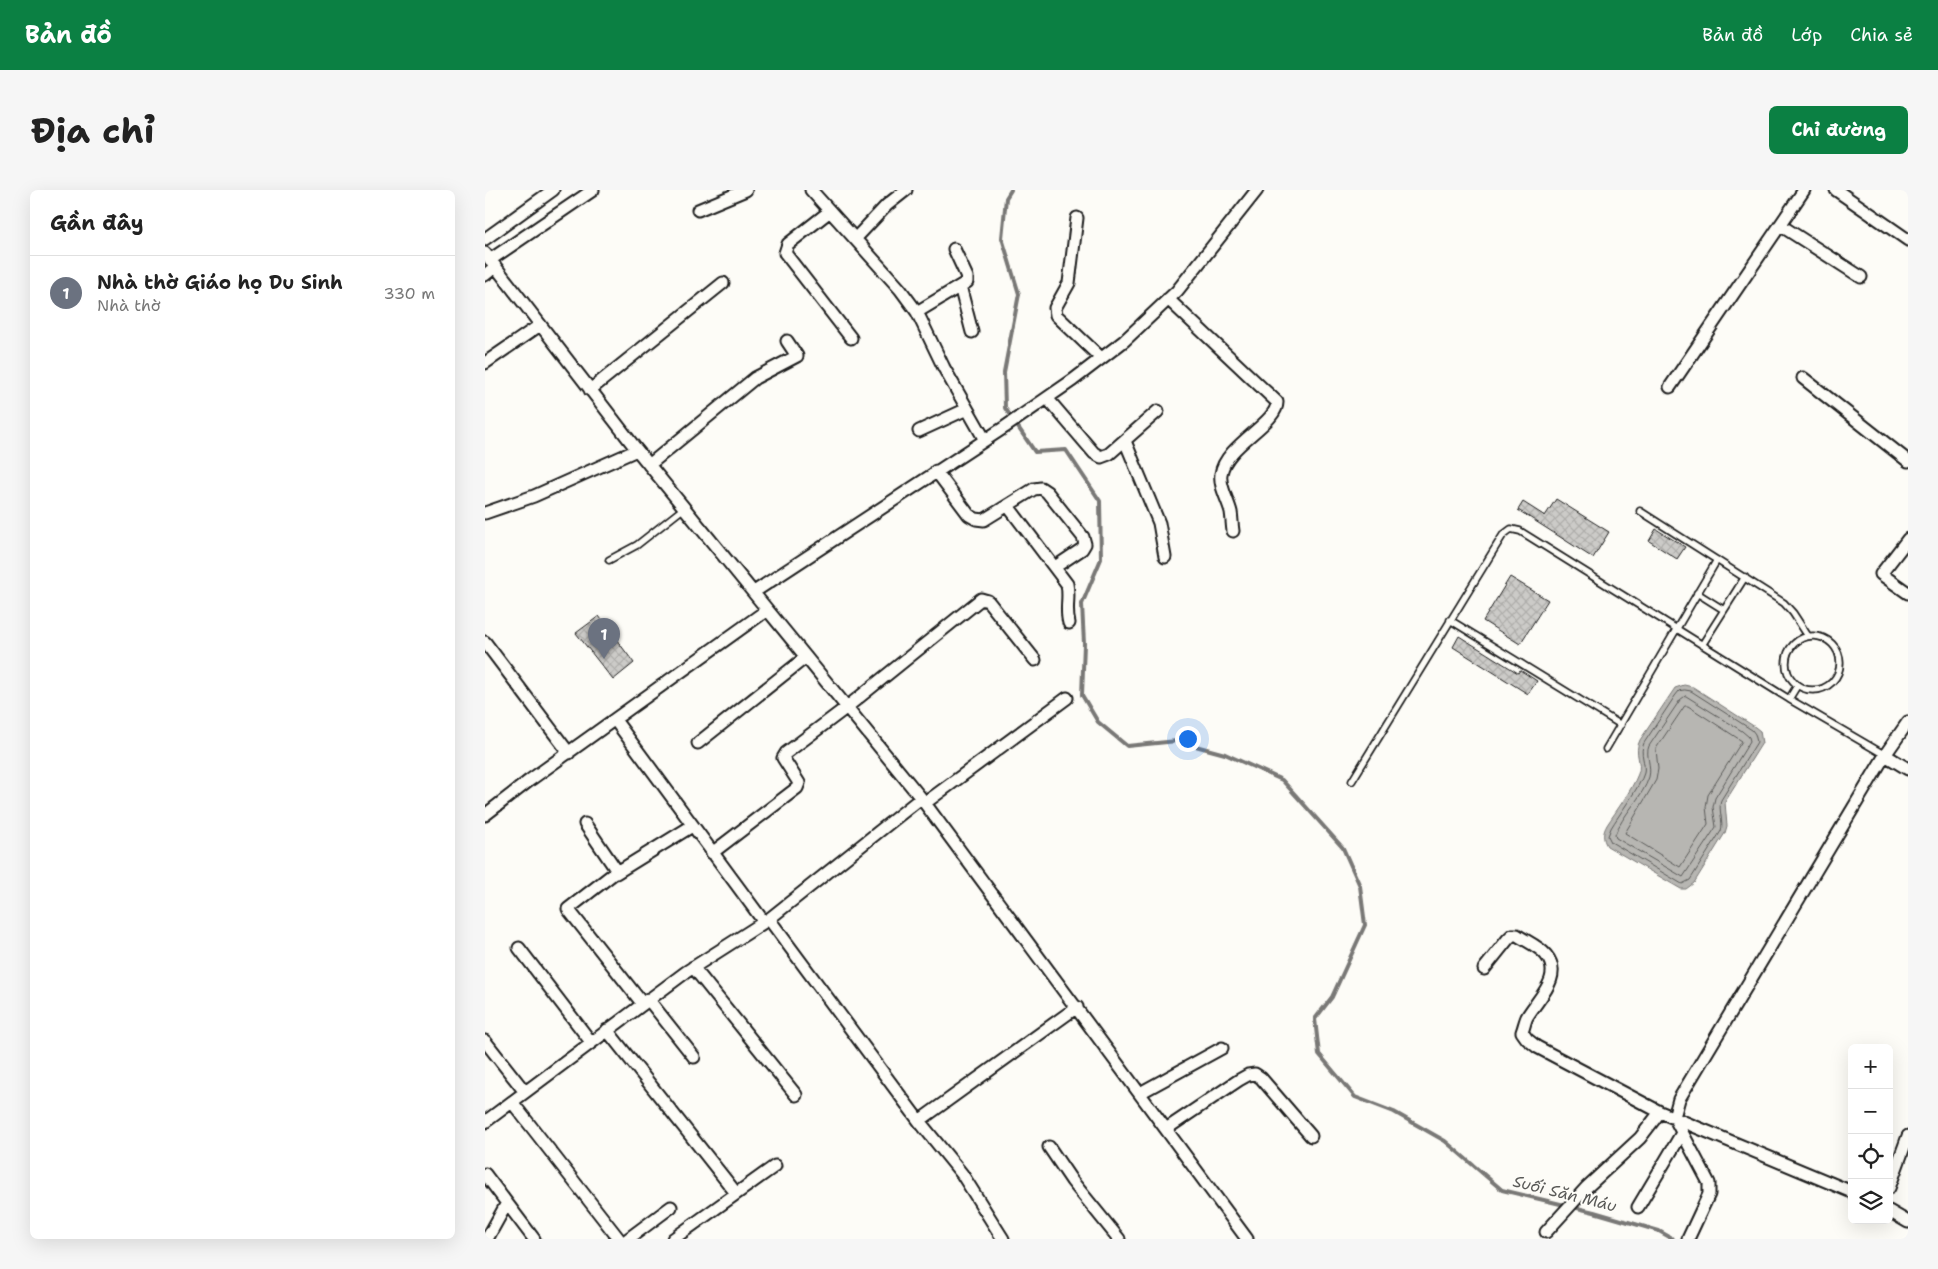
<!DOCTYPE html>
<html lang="vi">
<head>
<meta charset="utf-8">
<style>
  :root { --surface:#fff; --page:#f6f6f6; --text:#222; --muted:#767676; --line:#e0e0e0; --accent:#0b8043 }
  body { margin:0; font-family:"Shantell Sans",sans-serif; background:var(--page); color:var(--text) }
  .controls { position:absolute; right:15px; bottom:15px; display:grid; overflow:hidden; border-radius:8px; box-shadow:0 5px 20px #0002 }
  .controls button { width:45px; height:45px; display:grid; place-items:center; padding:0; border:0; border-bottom:1px solid var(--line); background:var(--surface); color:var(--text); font:25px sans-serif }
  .you { position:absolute; left:702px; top:548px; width:18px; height:18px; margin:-12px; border:4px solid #fff; border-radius:50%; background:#1a73e8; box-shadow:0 0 0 8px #1a73e833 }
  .badge { display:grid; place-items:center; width:32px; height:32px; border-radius:50%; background:var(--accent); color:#fff; font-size:16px; font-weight:700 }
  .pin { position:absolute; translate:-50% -41px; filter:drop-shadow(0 1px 2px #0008) }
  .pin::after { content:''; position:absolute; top:26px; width:18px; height:15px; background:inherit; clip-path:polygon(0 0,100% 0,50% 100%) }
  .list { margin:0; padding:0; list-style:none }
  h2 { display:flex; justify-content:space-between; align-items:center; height:65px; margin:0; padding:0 20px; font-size:21px }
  h2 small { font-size:16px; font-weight:400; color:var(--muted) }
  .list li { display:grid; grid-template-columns:32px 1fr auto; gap:15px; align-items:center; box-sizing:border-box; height:75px; padding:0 20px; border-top:1px solid var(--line) }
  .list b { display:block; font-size:19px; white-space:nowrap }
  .list p { margin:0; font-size:16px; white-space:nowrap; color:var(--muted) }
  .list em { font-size:16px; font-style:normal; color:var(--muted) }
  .icon { flex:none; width:28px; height:28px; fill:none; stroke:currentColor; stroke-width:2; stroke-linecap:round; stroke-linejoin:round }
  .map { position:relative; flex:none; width:1423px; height:1049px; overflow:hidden; border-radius:8px }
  header { display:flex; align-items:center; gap:30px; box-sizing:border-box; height:70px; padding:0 25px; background:var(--accent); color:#fff }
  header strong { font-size:24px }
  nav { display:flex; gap:28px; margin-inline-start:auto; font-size:18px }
  .intro { display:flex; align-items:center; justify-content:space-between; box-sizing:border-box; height:120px; padding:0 30px }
  h1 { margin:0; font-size:35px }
  .button { padding:12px 22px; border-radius:8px; background:var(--accent); color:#fff; font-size:18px; font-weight:700 }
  main { display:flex; gap:30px; padding:0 30px }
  aside { flex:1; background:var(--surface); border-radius:8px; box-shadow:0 5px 20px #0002 }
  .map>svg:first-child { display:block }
  .water { fill:#b7b6b2; stroke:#797876 }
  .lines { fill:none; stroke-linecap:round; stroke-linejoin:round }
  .shore { stroke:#5a5a58; stroke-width:1 }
  .stream { stroke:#797876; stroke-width:4 }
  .building { fill:url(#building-cross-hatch); stroke:#1c1c1c }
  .lane-casing { stroke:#1c1c1c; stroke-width:9 }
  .street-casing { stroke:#1c1c1c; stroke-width:15 }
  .lane { stroke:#fdfcf7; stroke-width:5.5 }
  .street { stroke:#fdfcf7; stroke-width:11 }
  .labels { text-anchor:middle; stroke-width:4; stroke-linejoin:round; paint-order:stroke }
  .water-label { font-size:16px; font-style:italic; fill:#5a5a58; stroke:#fdfcf7 }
</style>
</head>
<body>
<header>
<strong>Bản đồ</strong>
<nav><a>Bản đồ</a><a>Lớp</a><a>Chia sẻ</a></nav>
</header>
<div class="intro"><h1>Địa chỉ</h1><a class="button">Chỉ đường</a></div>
<main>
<aside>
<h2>Gần đây<small></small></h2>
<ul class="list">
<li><span class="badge" style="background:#6b7280">1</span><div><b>Nhà thờ Giáo họ Du Sinh</b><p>Nhà thờ</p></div><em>330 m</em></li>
</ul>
</aside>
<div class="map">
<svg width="1423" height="1049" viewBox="0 0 1423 1049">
  <defs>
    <pattern id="building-cross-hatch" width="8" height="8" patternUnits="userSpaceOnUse" patternTransform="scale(1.25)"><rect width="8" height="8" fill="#cccbc8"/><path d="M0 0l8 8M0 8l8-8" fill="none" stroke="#afaeab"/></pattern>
  </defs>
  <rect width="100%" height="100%" fill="#fdfcf7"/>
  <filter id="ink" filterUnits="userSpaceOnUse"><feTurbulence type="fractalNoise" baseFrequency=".02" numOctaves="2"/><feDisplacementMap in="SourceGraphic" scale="10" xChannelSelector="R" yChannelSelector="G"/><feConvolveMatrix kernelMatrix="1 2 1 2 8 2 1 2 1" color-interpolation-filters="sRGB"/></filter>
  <g filter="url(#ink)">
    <path class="water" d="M1199,495L1208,497L1270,537L1275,541L1277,553L1240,612L1242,636L1240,643L1209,693L1201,699H1196L1122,656C1117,648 1118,642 1122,635C1131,621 1147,600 1153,584C1158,572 1148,564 1155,550L1190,498Z"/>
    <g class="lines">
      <path class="shore" d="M1200,500L1206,501L1267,540L1270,544L1272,552L1236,610C1233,621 1239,631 1236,641L1205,690L1197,694L1126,652L1123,646L1126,638C1133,626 1156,595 1159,583C1161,572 1154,564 1159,553L1190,506L1194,501Z
        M1201,506L1257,541L1264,547L1265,551L1230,608L1228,617L1231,637L1198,687L1131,648L1130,645C1137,625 1158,607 1164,587C1167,576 1160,565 1164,556L1195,510Z
        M1200,516H1203L1257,551L1223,605L1221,617L1223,634L1195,677L1140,643L1171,590L1173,579L1171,559Z"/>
      <path class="stream" d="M526,0L521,8L517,48L534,104L519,182L520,218L550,262L581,260L615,311L616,369L597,414L599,454L597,505L613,532L642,556L692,551L740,564L797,590L858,658L875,696L880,735L847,807L830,829L834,864L870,907L909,922L960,951L1017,1000L1109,1022L1174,1041L1188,1049"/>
    </g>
    <path class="building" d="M1071,309L1124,342L1108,368L1033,320L1038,312L1060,326Z
      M1171,339L1200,357L1192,369L1164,351Z
      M1025,387L1063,410L1035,454L998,431Z
      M114,426L149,473L128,490L91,443Z
      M974,446L1033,483L1035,480L1052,491L1043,504L968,457Z"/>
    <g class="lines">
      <defs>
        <path id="lane" d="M1155,321L1299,413L1308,423L1323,446
          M124,370L152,355L199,318
          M1212,403L1239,420
          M965,430L1136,535
          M1301 473a27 27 0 1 1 54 0a27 27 0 1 1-54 0Z
          M1217,455L1260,387
          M1304,509L1312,496
          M1121,559L1232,370
          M867,591L1018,345L1026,339L1035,341L1304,509L1400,565"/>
        <path id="street" d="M326,0L415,99L432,122L459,178L500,250
          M1351,0L1423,50
          M213,20L261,0
          M345,21L303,54L300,63L366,148
          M592,28L584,93L570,118L571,125L616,168
          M1295,35L1376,87
          M0,49L68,0
          M370,49L402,15L421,0
          M0,63L152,260L436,608L762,1049
          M5,70L108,0
          M0,85L10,77
          M475,96L487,142
          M683,109L792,212C793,233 740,255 736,284C734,296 743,310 746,322C747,328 747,335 748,341
          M432,122L482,92V87L469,59
          M0,173L55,135
          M1318,188L1423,271
          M1185,197L1319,0
          M105,200L238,93
          M562,208L609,263L616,267L624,264L673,221
          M434,241L482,219
          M640,251L674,333L680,367
          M164,275L270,188L312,166L302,151
          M451,281L484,325L491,329L499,330L549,299L556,298L562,302L598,347L600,354L597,359L570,377
          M523,316L582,394C585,408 580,419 584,433
          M0,323L49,306L152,260
          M1423,349L1396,384L1423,403
          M269,402L520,237L588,190L639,151L692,101L772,0
          M0,452L84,563
          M130,530L279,732
          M213,553L321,467
          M1400,565L1423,579
          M440,613L582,508
          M0,625L45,590L282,420
          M100,634L132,681L83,719L157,813
          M227,663L312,598L314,593L298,568L301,563L362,517L496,409L503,411L550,470
          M131,683L207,636
          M284,729L434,931L477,984L518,1049
          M34,758L106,852
          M208,777L311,905
          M999,779L1023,749L1027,745H1032C1041,751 1055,757 1061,765C1079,787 1053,808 1042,827C1040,831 1039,837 1037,842L1042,849L1052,857L1175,922L1367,1002
          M163,809L209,867
          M122,840L251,1003
          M0,851L40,902
          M655,903L737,858
          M27,912L134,1049
          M434,931L592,817
          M0,932L201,782L284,729L436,608
          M681,939L754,890L763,885L770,884L776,888L826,946
          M564,957L587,991L634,1049
          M0,984L49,1049
          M1404,998L1423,946
          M1153,1017L1197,943
          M1404,1021L1423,1032
          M1061,1042L1102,997L1155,948L1175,922
          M2,1049L22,1013
          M143,1049L186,1017
          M188,1049L290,976
          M1203,1049L1224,1004V993L1189,927L1194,909L1400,565L1423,532"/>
      </defs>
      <use href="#lane" class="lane-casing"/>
      <use href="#street" class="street-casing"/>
      <use href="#lane" class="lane"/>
      <use href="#street" class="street"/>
    </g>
  </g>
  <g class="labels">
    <g class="water-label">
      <text transform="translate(1080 1003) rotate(14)" y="6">Suối Săn Máu</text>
    </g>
  </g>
</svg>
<div class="controls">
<button>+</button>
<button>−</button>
<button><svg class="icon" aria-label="locate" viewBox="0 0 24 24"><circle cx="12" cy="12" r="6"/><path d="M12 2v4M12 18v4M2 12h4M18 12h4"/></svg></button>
<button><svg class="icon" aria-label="layers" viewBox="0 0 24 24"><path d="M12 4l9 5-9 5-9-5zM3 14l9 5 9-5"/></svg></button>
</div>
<div class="you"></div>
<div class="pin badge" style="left:119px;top:469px;background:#6b7280">1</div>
</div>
</main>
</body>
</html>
